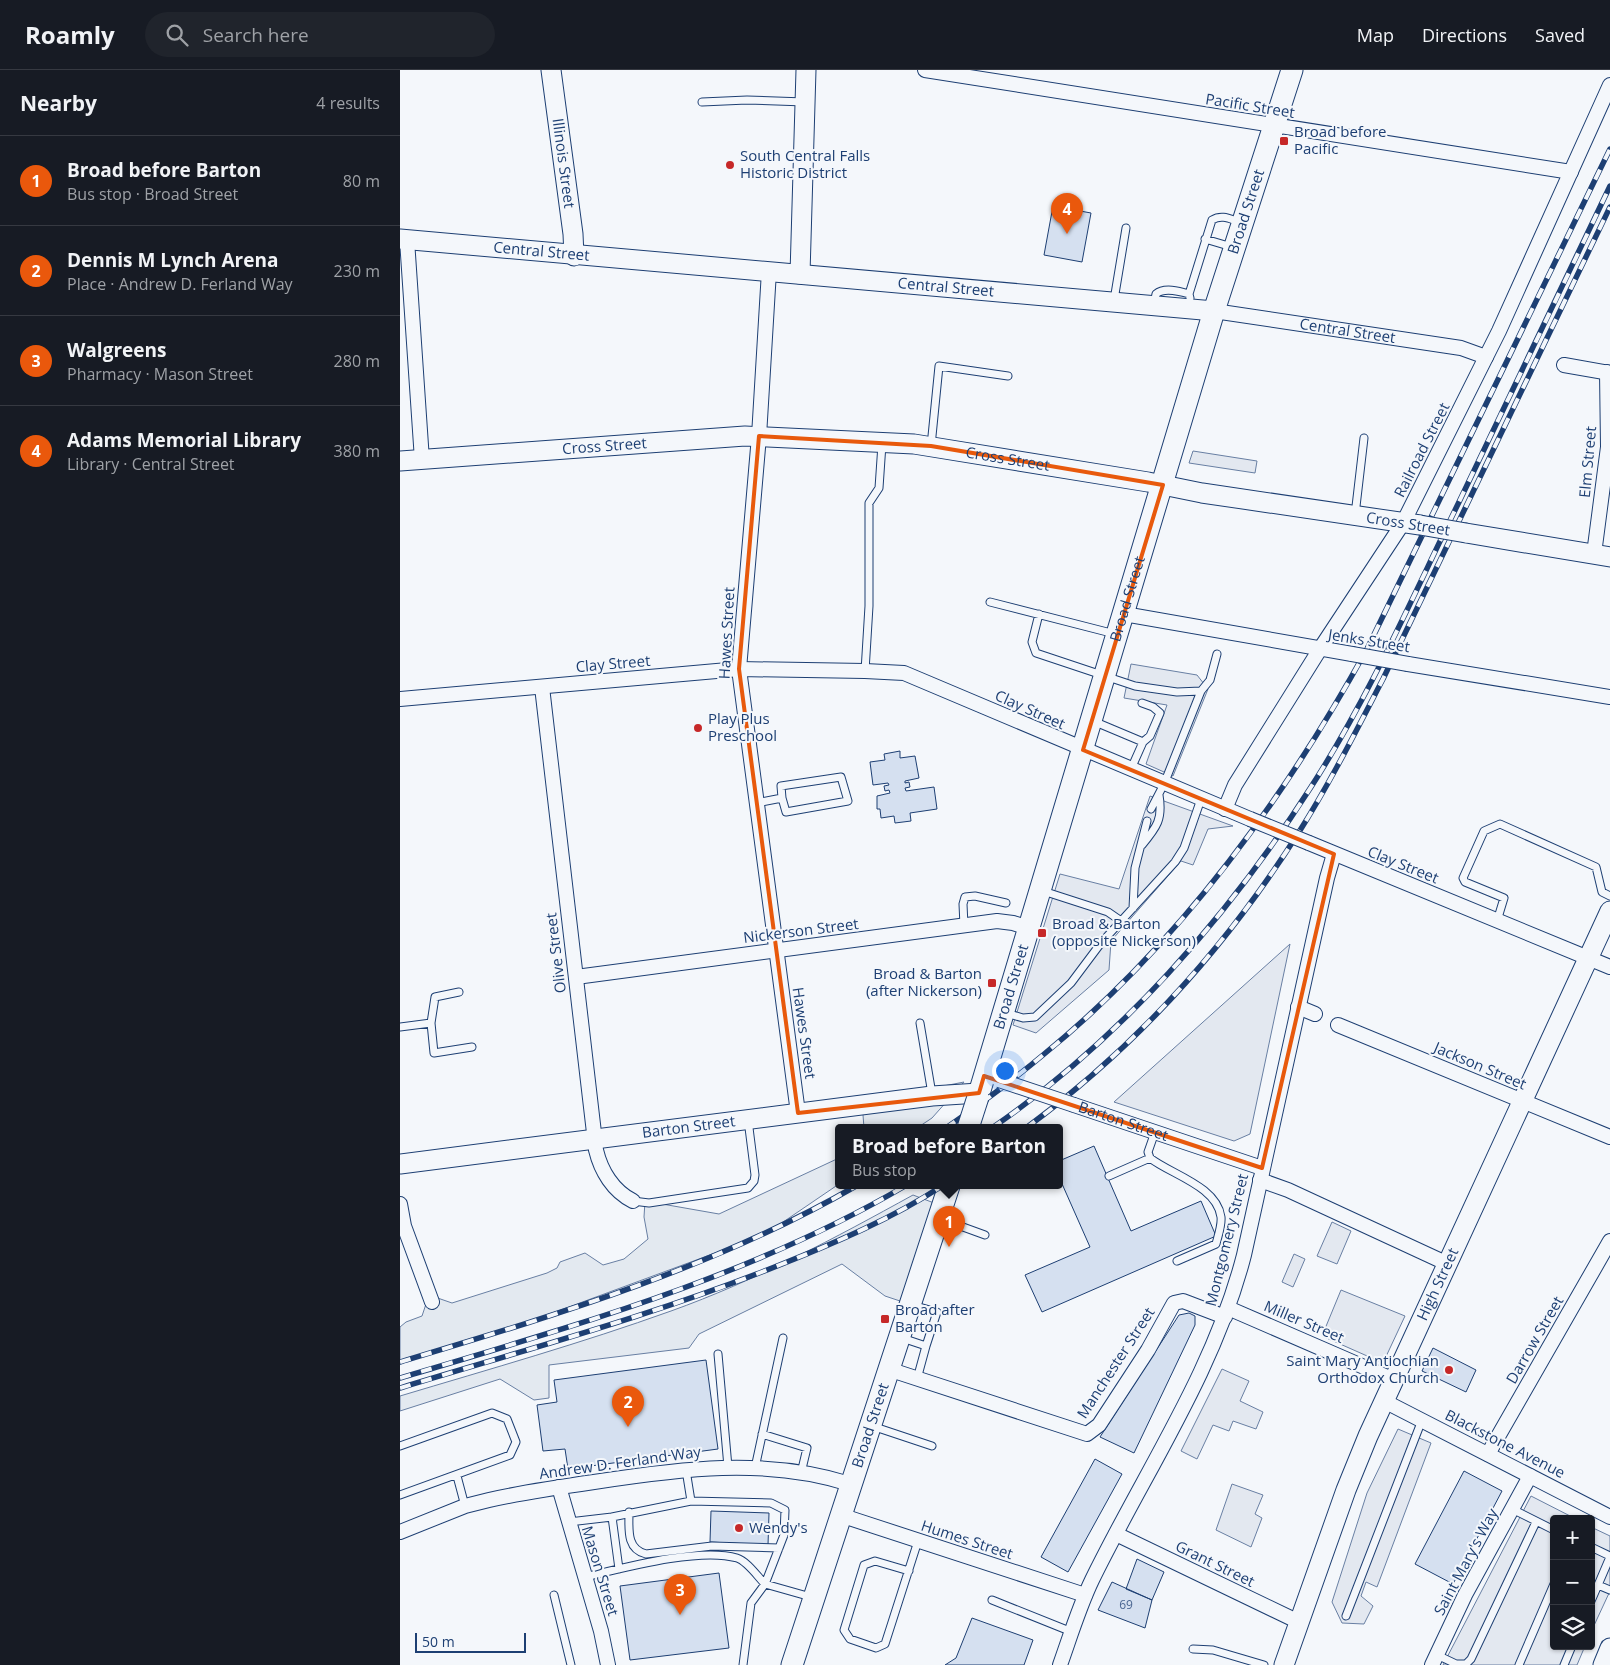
<!DOCTYPE html>
<html lang="en">
<head>
<meta charset="utf-8">
<style>
  :root { --surface:#171b24; --page:#20242c; --text:#f1f3f6; --muted:#9ea1a6; --line:#363941; --accent:#ea580c }
  body { margin:0; font-family:"Open Sans",sans-serif; background:var(--page); color:var(--text) }
  .controls { position:absolute; right:15px; bottom:15px; display:grid; overflow:hidden; border-radius:5px; box-shadow:0 1px 4px #0004 }
  .controls button { width:45px; height:45px; display:grid; place-items:center; padding:0; border:0; border-bottom:1px solid var(--line); background:var(--surface); color:var(--text); font:25px sans-serif }
  .scale { position:absolute; left:15px; bottom:12px; width:111px; box-sizing:border-box; padding-left:5px; border:2px solid #1d3f73; border-top:0; font-size:14px; line-height:18px; white-space:nowrap; color:#1d3f73; -webkit-text-stroke:4px #f4f7fb; paint-order:stroke }
  .you { position:absolute; left:604px; top:1000px; width:18px; height:18px; margin:-12px; border:4px solid #fff; border-radius:50%; background:#1a73e8; box-shadow:0 0 0 8px #1a73e833 }
  .badge { display:grid; place-items:center; width:32px; height:32px; border-radius:50%; background:var(--accent); color:#fff; font-size:16px; font-weight:700 }
  .pin { position:absolute; translate:-50% -41px; filter:drop-shadow(0 1px 2px #0008) }
  .pin::after { content:''; position:absolute; top:26px; width:18px; height:15px; background:inherit; clip-path:polygon(0 0,100% 0,50% 100%) }
  .popup { position:absolute; left:435px; top:1054px; width:228px; height:65px; box-sizing:border-box; display:grid; place-content:center; border-radius:5px; background:var(--surface); filter:drop-shadow(0 1px 4px #0005); font-size:16px; white-space:nowrap; color:var(--muted) }
  .popup b { font-size:19px; color:var(--text) }
  .popup::after { content:''; position:absolute; left:50%; top:100%; margin-left:-10px; border:10px solid transparent; border-top-color:var(--surface) }
  .list { margin:0; padding:0; list-style:none }
  h2 { display:flex; justify-content:space-between; align-items:center; height:65px; margin:0; padding:0 20px; font-size:21px }
  h2 small { font-size:16px; font-weight:400; color:var(--muted) }
  .list li { display:grid; grid-template-columns:32px 1fr auto; gap:15px; align-items:center; box-sizing:border-box; height:90px; padding:0 20px; border-top:1px solid var(--line) }
  .list b { display:block; font-size:19px; white-space:nowrap }
  .list p { margin:0; font-size:16px; white-space:nowrap; color:var(--muted) }
  .list em { font-size:16px; font-style:normal; color:var(--muted) }
  .icon { flex:none; width:28px; height:28px; fill:none; stroke:currentColor; stroke-width:2; stroke-linecap:round; stroke-linejoin:round }
  .map { position:relative; flex:none; width:1210px; height:1595px; overflow:hidden }
  header { display:flex; align-items:center; gap:30px; box-sizing:border-box; height:70px; padding:0 25px; background:var(--surface); border-bottom:1px solid var(--line) }
  header strong { font-size:24px }
  nav { display:flex; gap:28px; margin-inline-start:auto; font-size:18px }
  .search { width:350px; height:45px; background:var(--page); display:flex; align-items:center; gap:12px; box-sizing:border-box; padding:0 18px; border-radius:28px; color:var(--muted); font-size:19px }
  main { display:flex }
  aside { flex:1; background:var(--surface) }
  .map>svg:first-child { display:block }
  .green { fill:#e3e9f0; stroke:#687fa3 }
  .parking { fill:#e3e8f0; stroke:#687fa3 }
  .building { fill:#d5e0f0; stroke:#1d3f73 }
  .lines { fill:none; stroke-linecap:round; stroke-linejoin:round }
  .lane-casing { stroke:#1d3f73; stroke-width:9 }
  .street-casing { stroke:#1d3f73; stroke-width:16 }
  .secondary-casing { stroke:#1d3f73; stroke-width:21 }
  .primary-casing { stroke:#1d3f73; stroke-width:23 }
  .lane { stroke:#f4f7fb; stroke-width:7 }
  .street { stroke:#f4f7fb; stroke-width:14 }
  .secondary { stroke:#f4f7fb; stroke-width:19 }
  .primary { stroke:#f4f7fb; stroke-width:21 }
  .rail-casing { stroke:#1d3f73; stroke-width:5.5 }
  .rail { stroke:#f4f7fb; stroke-width:4; stroke-dasharray:11; stroke-linecap:butt }
  .street-bridge-casing { stroke:#1d3f73; stroke-width:16; stroke-linecap:butt }
  .secondary-bridge-casing { stroke:#1d3f73; stroke-width:21; stroke-linecap:butt }
  .primary-bridge-casing { stroke:#1d3f73; stroke-width:23; stroke-linecap:butt }
  .street-bridge { stroke:#f4f7fb; stroke-width:14 }
  .secondary-bridge { stroke:#f4f7fb; stroke-width:19 }
  .primary-bridge { stroke:#f4f7fb; stroke-width:21 }
  .marked { fill:none; stroke:#e8590c; stroke-width:4; stroke-linejoin:round }
  .poi-dot { fill:#c62828; stroke:#f4f7fb; stroke-width:2 }
  .labels { text-anchor:middle; stroke-width:4; stroke-linejoin:round; paint-order:stroke }
  .number-label { font-size:12px; fill:#4b6792 }
  .street-label { font-size:15px; fill:#1d3f73; stroke:#f4f7fb }
  .poi-label { font-size:15px; fill:#1d3f73; stroke:#f4f7fb; text-anchor:start }
</style>
</head>
<body>
<header>
<strong>Roamly</strong>
<div class="search"><svg class="icon" aria-label="search" viewBox="0 0 24 24"><circle cx="10" cy="10" r="6"/><path d="M15 15l6 6"/></svg>Search here</div>
<nav><a>Map</a><a>Directions</a><a>Saved</a></nav>
</header>
<main>
<aside>
<h2>Nearby<small>4 results</small></h2>
<ul class="list">
<li><span class="badge">1</span><div><b>Broad before Barton</b><p>Bus stop · Broad Street</p></div><em>80 m</em></li>
<li><span class="badge">2</span><div><b>Dennis M Lynch Arena</b><p>Place · Andrew D. Ferland Way</p></div><em>230 m</em></li>
<li><span class="badge">3</span><div><b>Walgreens</b><p>Pharmacy · Mason Street</p></div><em>280 m</em></li>
<li><span class="badge">4</span><div><b>Adams Memorial Library</b><p>Library · Central Street</p></div><em>380 m</em></li>
</ul>
</aside>
<div class="map">
<svg width="1210" height="1595" viewBox="0 0 1210 1595">
  <rect width="100%" height="100%" fill="#f4f7fb"/>
  <path class="green" d="M564,1012L532,1048L517,1058H464L462,1032Z
    M439,1088V1114L364,1165L112,1258L0,1291V1257L6,1252L22,1246L29,1225L52,1233L147,1203L157,1198L160,1192L185,1183L203,1195L224,1189L248,1169L244,1147L245,1131L319,1144Z
    M513,1125L542,1136L509,1234L485,1226L442,1194L299,1264L289,1278L149,1295V1328L134,1330L100,1309L0,1341V1326C90,1299 182,1273 271,1241C355,1211 435,1168 513,1125Z"/>
  <path class="parking" d="M793,381L857,391L855,403L789,393Z
    M731,594L797,605L808,619L773,706L746,694L767,635L724,628Z
    M750,726L833,756L808,759L793,795L781,791L711,871L709,900L636,963L613,955L660,804L719,819Z
    M890,874L850,1064L834,1071L714,1032Z
    M932,1152L951,1161L937,1194L917,1186Z
    M894,1184L905,1189L893,1217L882,1212Z
    M941,1220L1005,1246L983,1293L922,1266Z
    M822,1299L849,1311L840,1331L863,1342L856,1359L833,1351L829,1361L813,1355L797,1389L781,1381Z
    M998,1359L1031,1373L977,1517L966,1512L961,1526L973,1536L964,1554L942,1553L932,1532L967,1423Z
    M832,1414L863,1425L855,1444L862,1448L851,1477L816,1460Z
    M1131,1426L1176,1449H1154V1576H1185L1177,1595H1043Z
    M1191,1457L1210,1466V1521L1191,1562Z"/>
  <path class="building" d="M653,136L691,143L682,192L644,185Z
    M500,681V688L515,686L519,708L505,711V713L509,712L510,717L505,718L506,721L534,717L537,739L510,743L511,751L495,753L494,746L481,748L480,739H477V726L490,723L489,720L485,721L484,716L489,715L488,713L473,715L470,692L485,690L484,684Z
    M694,1076L731,1161L801,1131L816,1166L642,1242L625,1205L690,1177L659,1107V1091Z
    M789,1243L795,1246V1255L734,1383L700,1367L779,1245Z
    M1033,1278L1076,1300L1066,1322L1022,1301Z
    M306,1290L318,1379L168,1399L165,1379L143,1381L137,1335L157,1332L154,1310Z
    M695,1389L722,1404L668,1502L641,1487Z
    M1064,1401L1102,1421L1053,1514L1015,1494Z
    M311,1441L369,1443L368,1475L310,1472Z
    M737,1489L764,1502L752,1530L726,1519Z
    M319,1503L329,1578L230,1590L220,1516Z
    M712,1512L752,1530L745,1558L698,1540Z
    M572,1548L633,1570L624,1595H545L556,1588Z"/>
  <g class="lines">
    <defs>
      <path id="lane" d="M302,32L347,30L405,32
        M805,169L832,177
        M789,224L812,150C822,144 830,149 840,152
        M714,230L726,158
        M754,234L756,224C764,217 779,221 789,224L790,228
        M531,376L539,296L608,306
        M955,445L964,368
        M590,532L715,564
        M639,544L632,572L636,583L735,616L777,622L801,621L810,610L817,584
        M465,601L469,536V433L479,418L482,374
        M742,633L753,637L760,643L750,666L743,672
        M693,651L743,672L731,699
        M356,733L382,728L386,742L448,731L441,707L381,716L382,728
        M751,739L764,714L801,621
        M742,775C757,757 763,749 759,725
        M643,821L708,842L721,851
        M733,838L735,798L747,751
        M1097,851L1104,828L1065,812L1063,808L1084,761L1100,754L1196,797L1202,822L1210,826
        M564,856L563,834L565,827L575,826L606,833
        M606,943L623,948L635,947L671,913L701,873L775,792L784,778L801,729
        M31,953L34,983L72,977
        M520,953L532,1024
        M0,957L31,953L35,927L59,922
        M755,1062L748,1082L750,1088C770,1104 817,1116 821,1147C822,1155 818,1166 816,1174L777,1191
        M709,1106L750,1088
        M233,1131L249,1133L348,1118L354,1111L355,1105L348,1050
        M541,1149L585,1165
        M512,1235L537,1242L526,1276
        M502,1268L526,1276L517,1309
        M318,1284L328,1397
        M472,1356L532,1376
        M362,1364L407,1378L401,1403
        M0,1376L92,1343L107,1349L116,1372L110,1385L0,1425
        M355,1398L383,1268
        M57,1406L65,1436
        M1112,1439L1154,1460
        M229,1442C229,1459 226,1479 246,1484L312,1476L379,1478
        M169,1452L212,1447
        M1191,1477L1210,1486
        M1210,1487L1198,1515L1210,1520
        M219,1499L212,1447L291,1431L286,1400
        M509,1501L475,1491L464,1495L444,1560L450,1569L476,1578L485,1574L518,1471
        M185,1507C223,1498 299,1477 337,1488C347,1491 358,1507 365,1514L384,1465L385,1440L371,1433L291,1431
        M154,1525L171,1595
        M592,1530L672,1562
        M1191,1531L1198,1515
        M946,1546L1022,1350
        M793,1579L813,1580L864,1595
        M1037,1585L1056,1594H1066L1071,1589L1136,1452
        M343,1595L351,1533L365,1514L411,1527
        M1119,1595L1154,1514
        M1164,1595L1172,1576"/>
      <g id="street">
        <path d="M525,0L1171,102"/>
        <path d="M7,170L22,390"/>
        <path d="M369,201L359,366L339,599L398,1043"/>
        <path id="s1" d="M814,241L1061,278L1086,287"/>
        <path d="M1164,295L1210,303"/>
        <path d="M1194,484L1208,377L1207,302"/>
        <path d="M724,544L952,584"/>
        <path d="M1008,594L1210,627"/>
        <path d="M142,617L196,1080C201,1101 213,1121 233,1131"/>
        <path d="M0,629L339,599L465,601L504,603L850,749"/>
        <path d="M825,739L835,715L920,579L1003,453L1099,261L1210,15"/>
        <path d="M909,773L1210,897"/>
        <path d="M176,907L597,851L613,853L629,858"/>
        <path d="M898,937L915,944"/>
        <path d="M938,955L1210,1067"/>
        <path id="s2" d="M674,1035L862,1098"/>
        <path d="M860,1110L888,1120L1048,1194"/>
        <path d="M0,1134L4,1156L32,1232"/>
        <path d="M828,1238L994,1310"/>
        <path d="M488,1299L687,1364L699,1355L748,1280L774,1233L783,1231L825,1247"/>
        <path d="M984,1331L1210,1447"/>
        <path d="M1088,1384L1210,1171"/>
        <path d="M159,1417L201,1561L208,1595"/>
        <path d="M440,1445L685,1525"/>
        <path d="M0,1462L65,1436L89,1430C124,1422 159,1417 194,1412C279,1399 365,1387 450,1414"/>
        <path d="M716,1464L899,1552"/>
        <path d="M660,1595C670,1567 679,1537 692,1510C744,1403 814,1302 844,1185L927,808L934,784"/>
        <path d="M1032,1595L1065,1525L1130,1406"/>
      </g>
      <g id="secondary">
        <path id="s3" d="M151,0L173,164L174,186"/>
        <path id="s4" d="M0,169L814,241"/>
        <path d="M400,204L406,0"/>
        <path id="s5" d="M0,391L345,366L514,374L748,412L802,423L1020,455"/>
        <path d="M1066,463L1210,487"/>
        <path id="s6" d="M0,1094L532,1026L579,1023"/>
        <path id="s7" d="M884,1595L946,1420L968,1366L1210,841"/>
        <path d="M1203,1595L1210,1578"/>
      </g>
      <g id="primary">
        <path id="s8" d="M578,1027L814,241L892,0"/>
        <path id="s9" d="M392,1595L549,1116"/>
      </g>
    </defs>
    <use href="#lane" class="lane-casing"/>
    <use href="#street" class="street-casing"/>
    <use href="#secondary" class="secondary-casing"/>
    <use href="#primary" class="primary-casing"/>
    <use href="#lane" class="lane"/>
    <use href="#street" class="street"/>
    <use href="#secondary" class="secondary"/>
    <use href="#primary" class="primary"/>
    <defs>
      <path id="rail" d="M546,1058C579,1035 612,1011 643,985C778,875 883,731 967,579L1210,79
        M592,1058C720,970 828,847 911,717C969,627 1012,528 1059,432C1109,327 1160,222 1210,116
        M626,1058C735,978 827,876 899,762C930,713 956,661 983,609L1210,137
        M0,1292C156,1245 314,1198 456,1116
        M0,1308C173,1256 348,1208 505,1116
        M0,1318C128,1279 258,1244 382,1194C437,1172 493,1148 542,1116"/>
    </defs>
    <use href="#rail" class="rail-casing"/>
    <use href="#rail" class="rail"/>
    <defs>
      <path id="street-bridge" d="M952,584L1008,594
        M850,749L909,773
        M599,1010L674,1035"/>
      <path id="secondary-bridge" d="M1020,455L1066,463"/>
      <path id="primary-bridge" d="M568,1058L578,1027"/>
    </defs>
    <use href="#street-bridge" class="street-bridge-casing"/>
    <use href="#secondary-bridge" class="secondary-bridge-casing"/>
    <use href="#primary-bridge" class="primary-bridge-casing"/>
    <use href="#street-bridge" class="street-bridge"/>
    <use href="#secondary-bridge" class="secondary-bridge"/>
    <use href="#primary-bridge" class="primary-bridge"/>
  </g>
  <path class="marked" d="M359,366L531,376L763,415L683,680L934,784L862,1098L584,1006L579,1023L398,1043L339,599Z"/>
  <g class="poi-dot">
    <rect x="879" y="66" width="10" height="10" rx="2.5"/>
    <circle cx="330" cy="95" r="5"/>
    <circle cx="298" cy="658" r="5"/>
    <rect x="637" y="858" width="10" height="10" rx="2.5"/>
    <rect x="587" y="908" width="10" height="10" rx="2.5"/>
    <rect x="480" y="1244" width="10" height="10" rx="2.5"/>
    <circle cx="1049" cy="1300" r="5"/>
    <circle cx="339" cy="1458" r="5"/>
  </g>
  <g class="labels">
    <g class="number-label">
      <text x="726" y="1539">69</text>
    </g>
    <g class="street-label">
      <text transform="translate(850 36) rotate(9)" y="5">Pacific Street</text>
      <text dy="5" stroke="none"><textPath href="#s3" startOffset="94">Illinois Street</textPath></text>
      <text dy="5" stroke="none"><textPath href="#s8" startOffset="925">Broad Street</textPath></text>
      <text dy="5" stroke="none"><textPath href="#s4" startOffset="142">Central Street</textPath></text>
      <text dy="5" stroke="none"><textPath href="#s4" startOffset="548">Central Street</textPath></text>
      <text dy="5" stroke="none"><textPath href="#s1" startOffset="135">Central Street</textPath></text>
      <text dy="5" stroke="none"><textPath href="#s5" startOffset="205">Cross Street</textPath></text>
      <text transform="translate(1022 380) rotate(-63)" y="5">Railroad Street</text>
      <text dy="5" stroke="none"><textPath href="#s5" startOffset="610">Cross Street</textPath></text>
      <text transform="translate(1188 392) rotate(-85)" y="5">Elm Street</text>
      <text transform="translate(1008 454) rotate(9)" y="5">Cross Street</text>
      <text dy="5" stroke="none"><textPath href="#s8" startOffset="520">Broad Street</textPath></text>
      <text transform="translate(327 563) rotate(-87)" y="5">Hawes Street</text>
      <text transform="translate(969 571) rotate(9)" y="5">Jenks Street</text>
      <text transform="translate(213 594) rotate(-5)" y="5">Clay Street</text>
      <text transform="translate(630 640) rotate(24)" y="5">Clay Street</text>
      <text transform="translate(1003 795) rotate(22)" y="5">Clay Street</text>
      <text transform="translate(401 861) rotate(-7)" y="5">Nickerson Street</text>
      <text transform="translate(156 883) rotate(-97)" y="5">Olive Street</text>
      <text dy="5" stroke="none"><textPath href="#s8" startOffset="115">Broad Street</textPath></text>
      <text transform="translate(404 963) rotate(82)" y="5">Hawes Street</text>
      <text transform="translate(1080 996) rotate(23)" y="5">Jackson Street</text>
      <text dy="5" stroke="none"><textPath href="#s2" startOffset="52">Barton Street</textPath></text>
      <text dy="5" stroke="none"><textPath href="#s6" startOffset="291">Barton Street</textPath></text>
      <text transform="translate(827 1170) rotate(-76)" y="5">Montgomery Street</text>
      <text dy="5" stroke="none"><textPath href="#s7" startOffset="411">High Street</textPath></text>
      <text transform="translate(904 1252) rotate(23)" y="5">Miller Street</text>
      <text transform="translate(1135 1270) rotate(-60)" y="5">Darrow Street</text>
      <text transform="translate(716 1293) rotate(-57)" y="5">Manchester Street</text>
      <text dy="5" stroke="none"><textPath href="#s9" startOffset="252">Broad Street</textPath></text>
      <text transform="translate(1105 1374) rotate(27)" y="5">Blackstone Avenue</text>
      <text transform="translate(220 1393) rotate(-8)" y="5">Andrew D. Ferland Way</text>
      <text transform="translate(567 1470) rotate(18)" y="5">Humes Street</text>
      <text transform="translate(1066 1492) rotate(-62)" y="5">Saint Mary's Way</text>
      <text transform="translate(815 1494) rotate(26)" y="5">Grant Street</text>
      <text transform="translate(200 1501) rotate(73)" y="5">Mason Street</text>
    </g>
    <g class="poi-label">
      <text x="894" y="67">Broad before<tspan x="894" dy="17">Pacific</tspan></text>
      <text x="340" y="91">South Central Falls<tspan x="340" dy="17">Historic District</tspan></text>
      <text x="308" y="654">Play Plus<tspan x="308" dy="17">Preschool</tspan></text>
      <text x="652" y="859">Broad &amp; Barton<tspan x="652" dy="17">(opposite Nickerson)</tspan></text>
      <text x="582" y="909" text-anchor="end">Broad &amp; Barton<tspan x="582" dy="17">(after Nickerson)</tspan></text>
      <text x="495" y="1245">Broad after<tspan x="495" dy="17">Barton</tspan></text>
      <text x="1039" y="1296" text-anchor="end">Saint Mary Antiochian<tspan x="1039" dy="17">Orthodox Church</tspan></text>
      <text x="349" y="1463">Wendy's</text>
    </g>
  </g>
</svg>
<div class="controls">
<button>+</button>
<button>−</button>
<button><svg class="icon" aria-label="layers" viewBox="0 0 24 24"><path d="M12 4l9 5-9 5-9-5zM3 14l9 5 9-5"/></svg></button>
</div>
<div class="scale">50 m</div>
<div class="you"></div>
<div class="pin badge" style="left:549px;top:1177px">1</div>
<div class="popup"><b>Broad before Barton</b>Bus stop</div>
<div class="pin badge" style="left:228px;top:1357px">2</div>
<div class="pin badge" style="left:280px;top:1545px">3</div>
<div class="pin badge" style="left:667px;top:164px">4</div>
</div>
</main>
</body>
</html>
